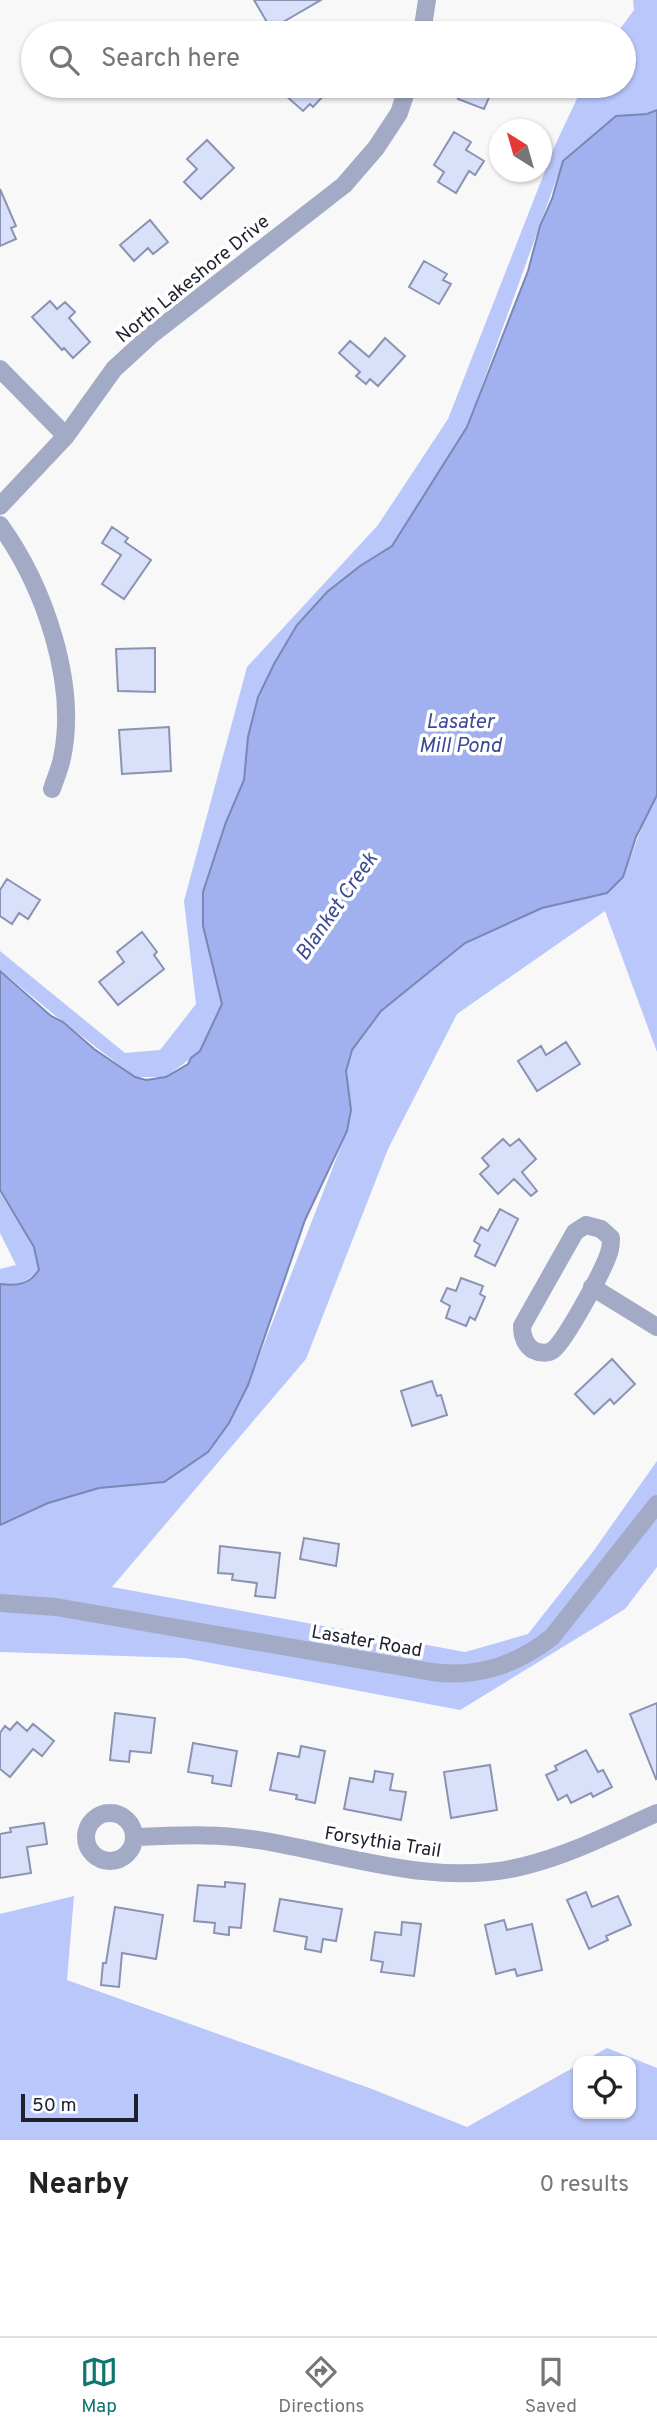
<!DOCTYPE html>
<html lang="en">
<head>
<meta charset="utf-8">
<style>
  :root { --surface:#fff; --page:#f2f2f2; --text:#222; --muted:#767676; --line:#e0e0e0; --accent:#0f766e }
  body { margin:0; font-family:Overpass,sans-serif; background:var(--page); color:var(--text) }
  .controls { position:absolute; right:21px; bottom:21px; display:grid; overflow:hidden; border-radius:14px; box-shadow:0 2px 5px #0004 }
  .controls button { width:63px; height:63px; display:grid; place-items:center; padding:0; border:0; border-bottom:2px solid var(--line); background:var(--surface); color:var(--text); font:35px sans-serif }
  .compass { position:absolute; left:489px; top:119px; width:63px; height:63px; border-radius:50%; background:var(--surface); box-shadow:0 2px 5px #0004; rotate:323deg }
  .scale { position:absolute; left:21px; bottom:18px; width:117px; box-sizing:border-box; padding-left:7px; border:4px solid #1e212d; border-top:0; font-size:19px; line-height:24px; white-space:nowrap; color:#1e212d; -webkit-text-stroke:5px #fff; paint-order:stroke }
  .list { margin:0; padding:0; list-style:none }
  h2 { display:flex; justify-content:space-between; align-items:center; height:91px; margin:0; padding:0 28px; font-size:30px }
  h2 small { font-size:23px; font-weight:400; color:var(--muted) }
  .icon { flex:none; width:38px; height:38px; fill:none; stroke:currentColor; stroke-width:2; stroke-linecap:round; stroke-linejoin:round }
  .map { position:relative; flex:none; width:657px; height:2140px; overflow:hidden }
  .search { position:absolute; background:var(--surface); box-shadow:0 2px 5px #0004; left:21px; right:21px; top:21px; height:77px; display:flex; align-items:center; gap:18px; box-sizing:border-box; padding:0 24px; border-radius:38px; color:var(--muted); font-size:26px }
  .sheet { height:196px; background:var(--surface) }
  nav { display:flex; justify-content:space-around; align-items:center; box-sizing:border-box; height:98px; border-top:2px solid var(--line); background:var(--surface); font-size:19px; color:var(--muted) }
  nav a { display:grid; justify-items:center; gap:4px }
  nav .on { color:var(--accent) }
  .map>svg:first-child { display:block }
  .forest { fill:#b9c7fa }
  .water { fill:#a1b1f0; stroke:#7a86b6; stroke-width:2 }
  .building { fill:#d9e0fa; stroke:#8b93b3; stroke-width:2 }
  .lines { fill:none; stroke-linecap:round; stroke-linejoin:round }
  .minor { stroke:#a2aac6; stroke-width:18 }
  .labels { text-anchor:middle; stroke-width:7; stroke-linejoin:round; paint-order:stroke }
  .street-label { font-size:19px; fill:#1e212d; stroke:#fff }
  .water-label { font-size:21px; font-style:italic; fill:#3d4a95; stroke:#fff }
</style>
</head>
<body>
<div class="map">
<svg width="657" height="2140" viewBox="0 0 657 2140">
  <rect width="100%" height="100%" fill="#f8f8f8"/>
  <path class="forest" d="M633,0H657V110L647,114L616,116L563,161L467,427L244,780L203,927L222,1004L200,1051L166,1077H135L63,1022L0,970V951L125,1053L160,1050L196,1004L184,901L247,667L378,525L448,419L556,143L583,86H624V33H617L634,10Z
    M657,787V1052L605,911L457,1014L388,1149L306,1359L112,1587L465,1652L528,1634L592,1553L657,1461V1567L625,1609L460,1710L185,1658L0,1652V1525L48,1503L99,1488L164,1482L229,1423L248,1385L347,1131L351,1110L346,1071L352,1050L381,1011L465,943L542,908L607,893L623,877Z
    M0,1193L34,1247L39,1271L18,1286L0,1284V1269L16,1265L0,1233Z
    M74,1896L67,1980L372,2089L467,2127L578,2065V2114H631V2061H584L607,2048L657,2068V2140H0V1914Z"/>
  <path class="water" d="M657,110V795L636,837L623,877L607,893L542,908L465,943L381,1011L352,1050L346,1071L351,1110L347,1131L305,1220L248,1385L229,1423L208,1452L164,1482L99,1488L48,1503L0,1525V1284C17,1286 29,1285 39,1270L34,1247L0,1190V971L51,1016L63,1022L94,1049L135,1077L146,1080L166,1077L188,1064L191,1058L200,1051L222,1004L203,926V892L226,822L244,780L248,737L258,697L274,664L297,625L327,592L360,566L392,546L467,427L528,271L540,226L552,199L563,161L616,116L647,114Z"/>
  <path class="building" d="M254,0H321L271,29Z
    M294,86H313L324,95L313,107L310,104L303,111L285,95Z
    M464,86H494L484,109L458,99Z
    M454,132L471,142L466,150L484,161L475,175L469,171L456,193L438,182L444,172L434,165Z
    M207,140L234,168L201,199L184,182L197,169L187,159Z
    M0,189L16,226L11,228L16,239L0,246Z
    M150,220L168,242L153,254L148,248L134,261L120,245Z
    M424,261L447,274L443,280L451,284L439,304L409,287Z
    M50,301L57,309L65,302L75,312L69,318L90,342L73,358L64,348L62,350L32,317Z
    M385,338L405,356L378,386L370,379L366,384L356,376L360,372L339,353L350,341L369,357Z
    M112,527L128,538L125,542L151,560L124,599L102,584L121,555L102,543Z
    M155,648V692L118,691L116,649Z
    M169,727L171,771L122,774L119,730Z
    M7,879L40,900L28,919L19,913L12,924L0,916V890Z
    M142,932L157,952L154,955L164,969L118,1005L99,982L124,962L117,952Z
    M566,1042L580,1064L537,1091L518,1061L541,1046L546,1055Z
    M503,1139L510,1146L519,1139L536,1159L522,1172L537,1191L531,1196L514,1179L498,1194L480,1174L489,1166L482,1158Z
    M500,1209L518,1219L495,1266L475,1256L480,1245L474,1241L481,1227L488,1231Z
    M461,1278L483,1286L480,1294L485,1297L475,1320L470,1317L466,1326L446,1318L450,1306L441,1301L447,1288L456,1291Z
    M612,1359L635,1384L614,1404L610,1399L594,1414L575,1394Z
    M432,1381L437,1396L441,1395L447,1415L412,1426L401,1391Z
    M304,1538L339,1544L336,1566L300,1559Z
    M220,1546L280,1553L275,1598L255,1596L257,1583L232,1580L233,1574L218,1573Z
    M657,1703V1778L656,1779L630,1714Z
    M115,1713L155,1718L151,1753L130,1751L129,1762L110,1760Z
    M17,1722L27,1731L33,1724L54,1741L42,1756L33,1749L10,1777L0,1769V1733L5,1726L10,1730Z
    M193,1743L237,1751L231,1786L212,1783L213,1776L188,1772Z
    M301,1746L325,1751L315,1803L296,1799L297,1795L270,1790L278,1753L299,1757Z
    M586,1750L598,1772L603,1770L612,1787L593,1797L591,1793L571,1803L567,1795L558,1800L546,1775L557,1770L555,1766Z
    M490,1765L497,1810L451,1818L444,1772Z
    M375,1771L393,1774L390,1790L406,1792L401,1820L344,1809L350,1778L373,1782Z
    M44,1823L47,1844L27,1847L31,1873L0,1878V1834L11,1832L10,1828Z
    M225,1882L245,1884L241,1928L229,1927V1935L214,1933L215,1923L194,1921L198,1885L225,1887Z
    M586,1892L592,1907L618,1896L631,1925L606,1936L608,1940L589,1949L567,1900Z
    M280,1899L342,1909L336,1941L323,1939L321,1952L305,1949L307,1937L274,1931Z
    M115,1907L163,1915L156,1959L122,1953L119,1987L101,1985L103,1963H106Z
    M504,1920L507,1930L532,1924L542,1970L517,1976L515,1969L496,1974L485,1925Z
    M402,1922L421,1924L414,1976L381,1972L383,1962L371,1960L375,1932L401,1935Z"/>
  <g class="lines">
    <path class="minor" d="M422,33L427,0
      M0,369L66,436
      M0,506L66,436L114,369L150,336L344,185L376,148L399,113L408,86
      M0,525C44,586 78,683 62,758C60,769 55,779 52,789
      M586,1225L601,1229L611,1238C611,1242 611,1245 610,1249C607,1265 565,1341 553,1350C548,1354 539,1353 533,1350C524,1344 522,1335 522,1326L575,1232Z
      M592,1287L657,1327
      M0,1603L56,1607L432,1672C478,1678 516,1665 552,1637L657,1504
      M86 1837a24 24 0 1 1 48 0a24 24 0 1 1-48 0Z
      M135,1837C174,1836 212,1833 251,1839C340,1852 434,1889 524,1866C570,1855 614,1832 657,1813"/>
  </g>
  <g class="labels">
    <g class="street-label">
      <text transform="translate(192 278) rotate(-39)" y="7">North Lakeshore Drive</text>
      <text transform="translate(367 1640) rotate(10)" y="7">Lasater Road</text>
      <text transform="translate(383 1841) rotate(9)" y="7">Forsythia Trail</text>
    </g>
    <g class="water-label">
      <text x="460" y="728">Lasater<tspan x="460" dy="24">Mill Pond</tspan></text>
      <text transform="translate(336 906) rotate(-55)" y="7">Blanket Creek</text>
    </g>
  </g>
</svg>
<div class="controls">
<button><svg class="icon" aria-label="locate" viewBox="0 0 24 24"><circle cx="12" cy="12" r="6"/><path d="M12 2v4M12 18v4M2 12h4M18 12h4"/></svg></button>
</div>
<svg class="compass" viewBox="-18 -18 36 36"><path d="M0-13l5 13h-10z" fill="#e53935"/><path d="M0 13l5-13h-10z" fill="#767676"/></svg>
<div class="scale">50 m</div>
<div class="search"><svg class="icon" aria-label="search" viewBox="0 0 24 24"><circle cx="10" cy="10" r="6"/><path d="M15 15l6 6"/></svg>Search here</div>
</div>
<section class="sheet">
<h2>Nearby<small>0 results</small></h2>
<ul class="list">
</ul>
</section>
<nav>
<a class="on"><svg class="icon" aria-label="map" viewBox="0 0 24 24"><path d="M3 6l6-2 6 2 6-2v14l-6 2-6-2-6 2zM9 4v14M15 6v14"/></svg>Map</a>
<a><svg class="icon" aria-label="directions" viewBox="0 0 24 24"><path d="M12 3l9 9-9 9-9-9zM9 14v-3h6M13 9l2 2-2 2"/></svg>Directions</a>
<a><svg class="icon" aria-label="saved" viewBox="0 0 24 24"><path d="M7 4h10v16l-5-4-5 4z"/></svg>Saved</a>
</nav>
</body>
</html>
